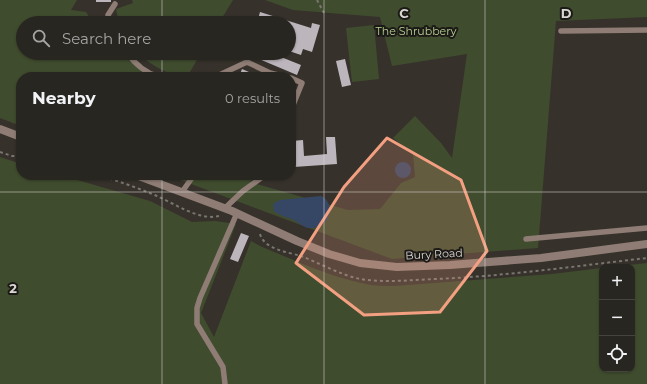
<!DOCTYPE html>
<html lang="en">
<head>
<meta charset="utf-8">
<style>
  :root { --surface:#282620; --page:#302e29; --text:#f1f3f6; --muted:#a5a5a5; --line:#44433e }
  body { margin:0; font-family:Montserrat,sans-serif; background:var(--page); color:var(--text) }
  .controls { position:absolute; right:12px; bottom:12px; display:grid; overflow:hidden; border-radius:8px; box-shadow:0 1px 3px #0004 }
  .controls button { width:36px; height:36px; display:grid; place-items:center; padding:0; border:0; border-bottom:1px solid var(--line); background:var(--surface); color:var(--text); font:20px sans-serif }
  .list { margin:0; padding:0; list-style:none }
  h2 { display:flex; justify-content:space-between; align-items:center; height:52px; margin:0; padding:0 16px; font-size:17px }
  h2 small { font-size:13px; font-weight:400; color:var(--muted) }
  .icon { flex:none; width:22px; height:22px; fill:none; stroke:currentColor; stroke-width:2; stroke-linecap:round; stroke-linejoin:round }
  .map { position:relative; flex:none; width:647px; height:384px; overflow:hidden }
  .search { position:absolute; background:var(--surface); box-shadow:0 1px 3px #0004; left:16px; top:16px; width:280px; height:44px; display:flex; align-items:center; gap:10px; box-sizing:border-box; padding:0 14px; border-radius:22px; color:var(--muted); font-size:15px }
  .panel { position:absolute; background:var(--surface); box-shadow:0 1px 3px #0004; left:16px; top:72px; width:280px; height:108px; border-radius:16px }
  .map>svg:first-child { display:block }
  .green { fill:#404c2e }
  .water { fill:#364765 }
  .building { fill:#bcb5bc }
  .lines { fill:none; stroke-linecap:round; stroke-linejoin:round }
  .path { stroke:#79756f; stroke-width:2; stroke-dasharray:3 3; stroke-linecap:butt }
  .service { stroke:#8f7d75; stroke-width:5.5 }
  .tertiary { stroke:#8f7d75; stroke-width:8 }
  .marked { fill:#f3a082; fill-opacity:0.2; stroke:#f3a082; stroke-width:3; stroke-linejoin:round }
  .grid { fill:none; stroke:#dad7d3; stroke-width:1; stroke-opacity:0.55 }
  .labels { text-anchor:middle; stroke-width:4; stroke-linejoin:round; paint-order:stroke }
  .park-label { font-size:11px; fill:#b7d093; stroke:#1c1a17 }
  .street-label { font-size:11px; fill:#dad7d3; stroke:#1c1a17 }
  .grid-label { font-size:13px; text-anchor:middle; font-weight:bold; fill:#dad7d3; stroke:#1c1a17; stroke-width:4; stroke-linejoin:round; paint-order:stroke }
</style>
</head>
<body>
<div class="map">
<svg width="647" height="384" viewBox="0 0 647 384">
  <rect width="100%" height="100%" fill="#36322b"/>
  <path class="green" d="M0,0H77L71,10L86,12L93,23H23V53H120L137,67L152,77H21V126L0,118Z
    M132,0H233L219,23H119L116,9L133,3Z
    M265,0H647V17L556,21L538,248L392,259L167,175H257L250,182L348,210L380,209L401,183L415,177L413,154L393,138L415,116L441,143L452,158L467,54L392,66L380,17L293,10Z
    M374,25L379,79L352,82L346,28Z
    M135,53H201L187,77C168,77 151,63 135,53Z
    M0,157L21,164V175H60L150,201L192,222L215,221L236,224L201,313L214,337L251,241L260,246C294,260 330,277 366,284C375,286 384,286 394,286L552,274L602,268V369H632V267H610L647,263V384H0Z"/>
  <path class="water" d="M395 170a8 8 0 1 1 16 0a8 8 0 1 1-16 0Z
    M321,196C335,202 331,224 317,227C315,228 310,228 308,228C303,227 298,222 294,220C287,217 280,216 274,211L273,204L280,200Z"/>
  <path class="building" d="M96,0H111V2H96Z
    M260,12L311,28L312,23L320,25L312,52L303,49L301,55L289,51V23H257Z
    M261,53H271L301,65L297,75L259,59Z
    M345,59L351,85L342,87L336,61Z
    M242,69L261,77H239Z
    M326,137H335L337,164L294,167L292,141L303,140L304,156L327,154Z
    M241,233L249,236L238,262L230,259Z"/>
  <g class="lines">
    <path class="path" d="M317,0L324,13
      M0,152L12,156H21
      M98,175C118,181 138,188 157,196C175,204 200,221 219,216
      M260,234C264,249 287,252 301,256C319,263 341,275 360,279C385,283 410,280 436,279C506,276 577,266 647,258"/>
    <path class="service" d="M110,23L108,15L115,4
      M561,31L647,30
      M127,53C135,64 146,73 159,77
      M215,77L247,62L270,73L286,77
      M291,78L302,83L291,110
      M182,192L194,175
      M225,208L243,191L265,175
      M526,239L647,228
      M225,384L223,367L197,324V308L200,298L237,213"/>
    <path class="tertiary" d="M0,129L21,137
      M136,175L232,211L297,241L329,254L360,263L397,267L450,265L541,258L647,244"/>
  </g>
  <path class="marked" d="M387,138L461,180L487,251L440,312L364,315L296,263L344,187Z"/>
  <path class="grid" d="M162,0V23M324,0V384M485,0V384M162,53V77M162,175V384M0,192H647"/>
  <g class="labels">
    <g class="park-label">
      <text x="416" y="35">The Shrubbery</text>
    </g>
    <g class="street-label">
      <text transform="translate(434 254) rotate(-3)" y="4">Bury Road</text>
    </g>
  </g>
  <g class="grid-label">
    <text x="404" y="18">C</text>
    <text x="566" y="18">D</text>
    <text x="13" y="293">2</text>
  </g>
</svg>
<div class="controls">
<button>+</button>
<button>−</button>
<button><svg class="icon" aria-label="locate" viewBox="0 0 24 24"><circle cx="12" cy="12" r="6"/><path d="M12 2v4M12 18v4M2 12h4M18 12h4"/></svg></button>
</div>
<div class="search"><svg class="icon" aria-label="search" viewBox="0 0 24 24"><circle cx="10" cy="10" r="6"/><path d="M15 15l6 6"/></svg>Search here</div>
<section class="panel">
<h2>Nearby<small>0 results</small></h2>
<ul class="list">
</ul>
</section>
</div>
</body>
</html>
